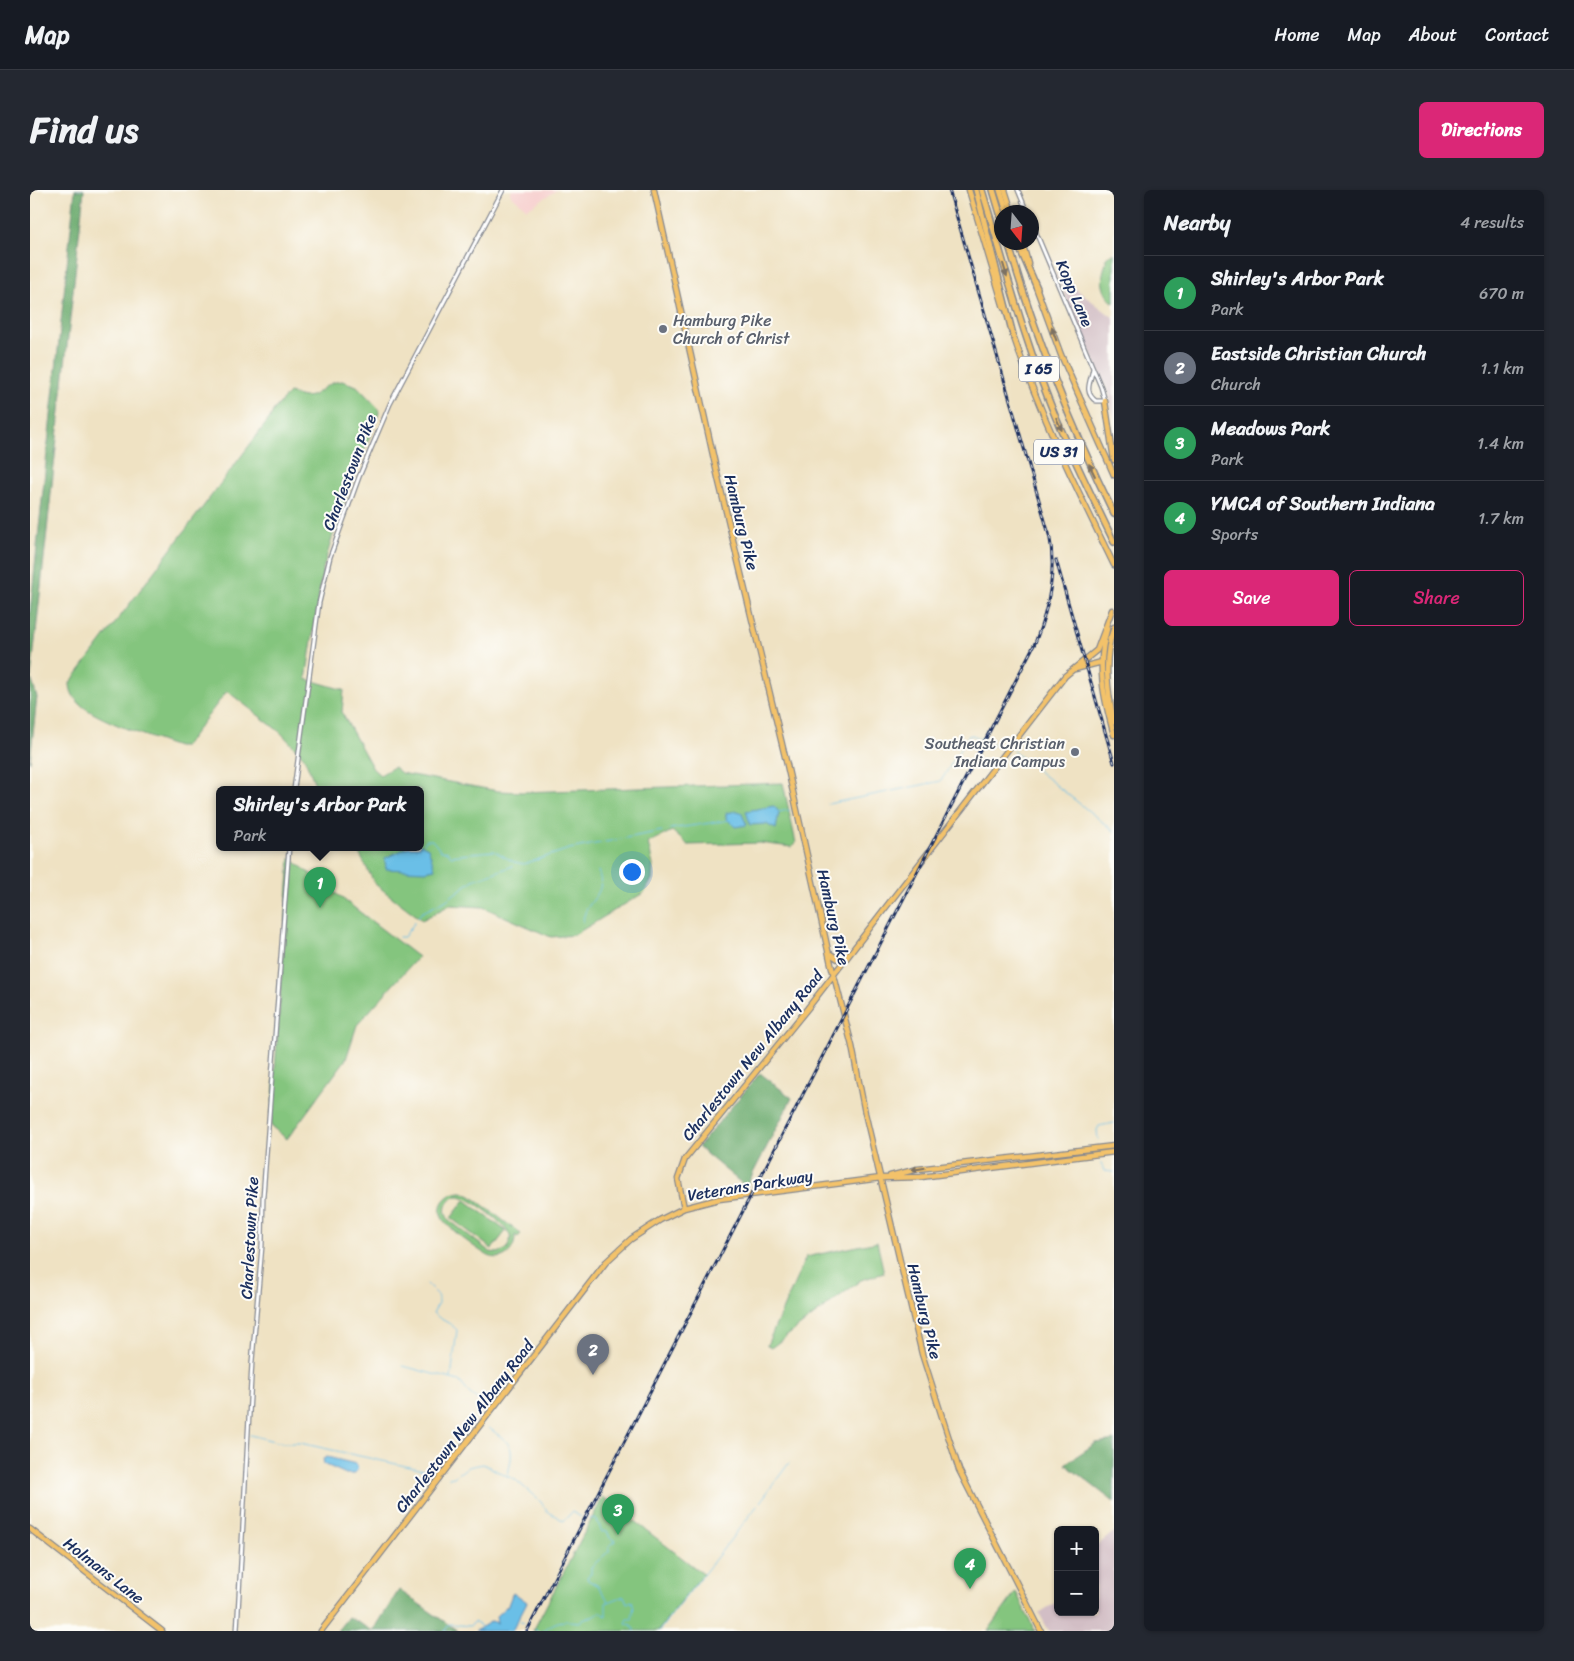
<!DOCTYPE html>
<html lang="en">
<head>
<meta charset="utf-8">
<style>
  :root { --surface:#171b24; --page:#242831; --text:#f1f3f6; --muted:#9ea1a6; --line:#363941; --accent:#db2777 }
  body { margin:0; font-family:Sriracha,sans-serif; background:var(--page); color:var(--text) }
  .controls { position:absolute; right:15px; bottom:15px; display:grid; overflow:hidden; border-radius:8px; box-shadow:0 1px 4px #0004 }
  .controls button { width:45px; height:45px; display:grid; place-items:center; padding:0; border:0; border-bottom:1px solid var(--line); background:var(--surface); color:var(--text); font:25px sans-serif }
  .compass { position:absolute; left:964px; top:15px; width:45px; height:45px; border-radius:50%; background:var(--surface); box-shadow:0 1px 4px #0004; rotate:163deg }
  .you { position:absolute; left:601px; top:681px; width:18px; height:18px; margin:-12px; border:4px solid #fff; border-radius:50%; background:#1a73e8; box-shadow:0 0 0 8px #1a73e833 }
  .badge { display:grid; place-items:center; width:32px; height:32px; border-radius:50%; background:var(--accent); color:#fff; font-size:16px; font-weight:700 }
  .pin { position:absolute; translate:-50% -41px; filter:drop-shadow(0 1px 2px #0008) }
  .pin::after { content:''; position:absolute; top:26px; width:18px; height:15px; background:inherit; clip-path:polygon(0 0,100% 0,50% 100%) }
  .popup { position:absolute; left:186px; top:596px; width:208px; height:65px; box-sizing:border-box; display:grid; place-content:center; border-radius:8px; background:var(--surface); filter:drop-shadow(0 1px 4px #0005); font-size:16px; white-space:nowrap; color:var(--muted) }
  .popup b { font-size:19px; color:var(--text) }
  .popup::after { content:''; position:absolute; left:50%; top:100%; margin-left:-10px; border:10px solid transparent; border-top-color:var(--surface) }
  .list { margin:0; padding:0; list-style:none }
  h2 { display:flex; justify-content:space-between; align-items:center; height:65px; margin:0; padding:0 20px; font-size:21px }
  h2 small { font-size:16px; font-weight:400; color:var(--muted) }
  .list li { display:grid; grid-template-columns:32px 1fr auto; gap:15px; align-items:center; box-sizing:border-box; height:75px; padding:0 20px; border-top:1px solid var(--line) }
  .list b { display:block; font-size:19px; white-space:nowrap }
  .list p { margin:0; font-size:16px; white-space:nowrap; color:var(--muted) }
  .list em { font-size:16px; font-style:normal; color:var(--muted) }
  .actions { display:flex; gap:10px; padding:15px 20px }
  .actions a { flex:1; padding:11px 0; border:1px solid var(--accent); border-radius:8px; text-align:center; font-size:18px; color:var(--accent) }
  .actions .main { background:var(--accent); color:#fff }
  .map { position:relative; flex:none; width:1084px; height:1441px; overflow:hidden; border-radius:8px }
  header { display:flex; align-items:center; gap:30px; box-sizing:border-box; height:70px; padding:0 25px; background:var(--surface); border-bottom:1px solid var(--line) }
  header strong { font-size:24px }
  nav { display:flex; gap:28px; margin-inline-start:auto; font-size:18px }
  .intro { display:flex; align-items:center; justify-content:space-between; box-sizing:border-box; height:120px; padding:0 30px }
  h1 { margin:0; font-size:35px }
  .button { padding:12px 22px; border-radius:8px; background:var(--accent); color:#fff; font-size:18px; font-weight:700 }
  main { display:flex; gap:30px; padding:0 30px }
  aside { flex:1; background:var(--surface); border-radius:8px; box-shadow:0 1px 4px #0004 }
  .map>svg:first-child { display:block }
  .built { fill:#f7d0cf }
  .industrial { fill:#d2bec5 }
  .green { fill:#84c57e; stroke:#507a6e; fill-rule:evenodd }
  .forest { fill:#6baa6d; stroke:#436c66 }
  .water { fill:#6bbfe7; stroke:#4377a2 }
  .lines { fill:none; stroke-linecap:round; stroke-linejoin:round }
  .stream { stroke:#6bbfe7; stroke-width:1 }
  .minor-casing { stroke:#858890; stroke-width:5.5 }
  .major-casing { stroke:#858890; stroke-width:7 }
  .highway-casing { stroke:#858890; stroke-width:8 }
  .minor { stroke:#fff; stroke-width:3 }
  .major { stroke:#f3c26a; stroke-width:4.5 }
  .highway { stroke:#f3c26a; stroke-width:5 }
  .rail-casing { stroke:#1b2f5e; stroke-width:3 }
  .rail { stroke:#fdfcf7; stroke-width:1; stroke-dasharray:4; stroke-linecap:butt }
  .oneway { fill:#7c7163 }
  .worship-dot { fill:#6b7280; stroke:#fdfcf7; stroke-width:2 }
  .labels { text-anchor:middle; stroke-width:4; stroke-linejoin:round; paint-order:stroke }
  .shield { fill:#fdfcf7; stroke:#5f6c8c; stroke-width:1 }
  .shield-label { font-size:15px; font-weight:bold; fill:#1b2f5e }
  .street-label { font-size:16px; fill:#1b2f5e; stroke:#fdfcf7 }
  .worship-label { font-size:16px; fill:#5b616d; stroke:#fdfcf7; text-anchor:start }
</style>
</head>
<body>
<header>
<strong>Map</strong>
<nav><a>Home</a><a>Map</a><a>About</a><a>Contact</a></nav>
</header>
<div class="intro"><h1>Find us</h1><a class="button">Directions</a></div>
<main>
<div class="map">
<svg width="1084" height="1441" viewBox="0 0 1084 1441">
  <rect width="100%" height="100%" fill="#fdfcf7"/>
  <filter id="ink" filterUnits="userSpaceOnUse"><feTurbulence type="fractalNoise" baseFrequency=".02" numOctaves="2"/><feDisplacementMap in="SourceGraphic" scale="10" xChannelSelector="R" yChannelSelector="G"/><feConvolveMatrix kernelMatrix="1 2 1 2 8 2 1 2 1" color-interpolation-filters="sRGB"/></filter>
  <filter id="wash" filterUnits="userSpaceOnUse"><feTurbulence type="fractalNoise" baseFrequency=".0096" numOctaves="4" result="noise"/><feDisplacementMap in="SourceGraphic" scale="20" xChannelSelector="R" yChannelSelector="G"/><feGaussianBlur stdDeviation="1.12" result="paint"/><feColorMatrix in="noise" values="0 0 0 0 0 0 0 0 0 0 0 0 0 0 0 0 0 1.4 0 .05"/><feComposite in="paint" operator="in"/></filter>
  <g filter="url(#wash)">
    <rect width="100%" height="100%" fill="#efe2c3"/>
    <path class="built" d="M482,0H527L497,19L480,4Z"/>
    <path class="industrial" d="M1025,83L1084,128V230L1079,204Z
      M1084,1342V1441H1019L1009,1423L1028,1411V1422H1065V1357Z"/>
    <path class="green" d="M1084,63V113C1070,102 1070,86 1077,71L1075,70L1079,65Z
      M312,191L327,196L350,220L308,328L293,379L276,489L314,500L312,523L343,579L350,585L364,577L371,583L468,601L492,602L753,593L766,653L761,657L730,653L658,655L642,641L618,653L623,675L622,689L615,702L544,745L521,747L453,717L420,715L392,730L345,694L326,657H390V599H287L274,567L250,542L197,501L154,557H147C124,549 64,529 49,513C43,507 40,501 40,493L240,228L243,221L259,203C264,204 270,207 275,207C288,207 294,192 312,191Z
      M260,668L388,767L327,835L316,869L257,949L241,936Z
      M432,1002L441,1006L491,1044L488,1047L485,1045C486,1058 476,1071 461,1067C451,1063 420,1039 414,1031C404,1016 417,1002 432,1002ZM427,1006C439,1005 479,1036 481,1048L477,1059L468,1063L460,1062L419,1030C412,1020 416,1010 427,1006Z
      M435,1010L476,1041L462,1059L421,1028Z
      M847,1052L854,1083L831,1090L741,1158L737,1155L776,1067Z
      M573,1307L673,1384L628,1441H503Z
      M986,1402L1005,1441H958Z"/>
    <path class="forest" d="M45,0H54L1,488L7,507L0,572V422Z
      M730,883L762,908L716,997L668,957Z
      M1084,1250V1312L1035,1274L1066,1253Z
      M369,1400L428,1441H307L318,1427L343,1441Z"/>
    <path class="water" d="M744,616L749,622L746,639L736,634L720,635L716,621Z
      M707,621L711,622L717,635L705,637L696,628V623Z
      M390,654L398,658L405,679L395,681L356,679L355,668L379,657H390Z
      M297,1267L326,1274L328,1279L324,1284H316L294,1274L293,1269Z
      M483,1402L497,1412L482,1441H445L462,1431L467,1433L466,1426L478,1415Z"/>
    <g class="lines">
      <path class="stream" d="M957,552L970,558
        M983,561L1084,641
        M798,614L911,591L938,546L942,545L952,549
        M747,622L760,620
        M640,639L700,630
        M394,654L396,650H402L411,661L418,662L421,666L439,664
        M441,663L464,661L484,672L494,674L539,659L632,641
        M388,727L391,723L415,711L443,690L483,676
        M553,732C554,709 579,707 568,681
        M369,747H374L385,732
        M1068,949L1067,940L1069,936L1084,933
        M1071,973L1074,981L1084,982
        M397,1094L408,1105V1114L403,1123C410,1130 420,1132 427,1140L421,1188
        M373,1176L429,1191L439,1203L456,1216
        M459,1238C482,1255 485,1255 478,1284
        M220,1245L252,1253H270L403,1282
        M419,1288L424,1287L438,1277L453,1274L487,1291L511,1312L517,1321L534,1331L542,1322L551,1327
        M730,1312L759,1273
        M559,1329L566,1328L572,1342L577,1341L580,1348L586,1351L579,1356V1361L561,1377V1384L557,1387L558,1390L568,1396L579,1412
        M488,1431L494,1433
        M505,1438L508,1441
        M415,1441L419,1434L440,1436L444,1432L451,1436
        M513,1441C526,1430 533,1430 549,1432L571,1422L576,1426V1413L594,1406L597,1413L602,1411C605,1418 603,1422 602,1429H598L596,1433L601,1435L605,1441
        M629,1441L727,1316"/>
    </g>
  </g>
  <g filter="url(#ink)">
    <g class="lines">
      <defs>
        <path id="minor" d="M988,0L997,22
          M1002,33L1071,197L1075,211H1066C1053,202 1061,191 1063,178
          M264,599L289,413L300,367L329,287L360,214L473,0
          M207,1441L222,1172L232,1056L233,1007L259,657"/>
        <path id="major" d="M624,0L689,292L757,575L801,774L822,856L835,923L892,1164L929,1280L1011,1441
          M939,0L974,118
          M975,0L982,22
          M992,52L998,73
          M1006,97L1031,165L1084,285
          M982,142C1009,223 1047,299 1084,375
          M1075,211L1084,270
          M1084,437C1073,468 1077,500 1084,532
          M1077,439C1066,476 1074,509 1084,545
          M1045,479L1072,472
          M799,763L808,769L817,764
          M860,986L888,979L1084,956
          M654,1018L648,989L655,969L777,819L1035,486L1067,460L1082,420
          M0,1339L132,1441
          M291,1441L576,1072L601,1049L630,1030L654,1018L689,1009L851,988L891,987L1084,962"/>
        <path id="highway" d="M946,0L983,145
          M952,0C975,76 995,154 1026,228C1044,270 1064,311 1084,352
          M963,0L972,30
          M970,0L977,22
          M978,52C1005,146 1041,236 1084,324
          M987,52L1007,98
          M1080,449L1084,442"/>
      </defs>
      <use href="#minor" class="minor-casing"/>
      <use href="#major" class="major-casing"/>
      <use href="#highway" class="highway-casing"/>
      <use href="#minor" class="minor"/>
      <use href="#major" class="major"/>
      <use href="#highway" class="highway"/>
      <defs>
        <path id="rail" d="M919,0L1020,348
          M1026,370L1084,573
          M497,1441L1005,453C1019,417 1027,381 1019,343"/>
      </defs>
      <use href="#rail" class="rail-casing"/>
      <use href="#rail" class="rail"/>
    </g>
    <defs><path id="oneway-solid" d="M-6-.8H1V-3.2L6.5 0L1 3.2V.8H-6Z" transform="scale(1.25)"/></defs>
    <g class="oneway">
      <use href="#oneway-solid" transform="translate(975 80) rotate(73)"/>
      <use href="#oneway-solid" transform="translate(1024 144) rotate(-110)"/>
      <use href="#oneway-solid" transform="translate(1029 234) rotate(66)"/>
      <use href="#oneway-solid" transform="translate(1062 280) rotate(-116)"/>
      <use href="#oneway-solid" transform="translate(888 979) rotate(170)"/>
    </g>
  </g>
  <g class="worship-dot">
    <circle cx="633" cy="139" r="5"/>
    <circle cx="1045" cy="562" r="5"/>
  </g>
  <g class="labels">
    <g class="shield">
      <rect x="989" y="166.5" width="40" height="25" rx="4"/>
      <rect x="1004" y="249.5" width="50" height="25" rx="4"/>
    </g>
    <g class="shield-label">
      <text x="1009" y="184">I 65</text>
      <text x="1029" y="267">US 31</text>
    </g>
    <g class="street-label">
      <text transform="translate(1045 103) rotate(67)" y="6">Kopp Lane</text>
      <text transform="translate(319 282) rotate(-69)" y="6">Charlestown Pike</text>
      <text transform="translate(712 332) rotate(76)" y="6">Hamburg Pike</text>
      <text transform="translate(804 727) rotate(77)" y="6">Hamburg Pike</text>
      <text transform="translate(722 865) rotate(-51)" y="6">Charlestown New Albany Road</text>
      <text transform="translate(720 995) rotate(-9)" y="6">Veterans Parkway</text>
      <text transform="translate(219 1048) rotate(-87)" y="6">Charlestown Pike</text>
      <text transform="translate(895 1121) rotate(76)" y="6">Hamburg Pike</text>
      <text transform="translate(434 1236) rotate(-52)" y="6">Charlestown New Albany Road</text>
      <text transform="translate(74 1380) rotate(38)" y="6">Holmans Lane</text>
    </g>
    <g class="worship-label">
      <text x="643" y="136">Hamburg Pike<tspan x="643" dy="18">Church of Christ</tspan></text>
      <text x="1035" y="559" text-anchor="end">Southeast Christian<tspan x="1035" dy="18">Indiana Campus</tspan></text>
    </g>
  </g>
</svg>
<div class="controls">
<button>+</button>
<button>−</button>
</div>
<svg class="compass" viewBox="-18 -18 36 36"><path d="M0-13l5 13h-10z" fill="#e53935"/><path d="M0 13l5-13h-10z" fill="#9ea1a6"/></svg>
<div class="you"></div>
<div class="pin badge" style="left:290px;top:718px;background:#2e9e5b">1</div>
<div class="popup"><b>Shirley's Arbor Park</b>Park</div>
<div class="pin badge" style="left:563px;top:1185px;background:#6b7280">2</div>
<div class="pin badge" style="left:588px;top:1345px;background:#2e9e5b">3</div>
<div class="pin badge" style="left:940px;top:1399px;background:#2e9e5b">4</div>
</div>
<aside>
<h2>Nearby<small>4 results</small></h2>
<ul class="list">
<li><span class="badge" style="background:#2e9e5b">1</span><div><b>Shirley's Arbor Park</b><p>Park</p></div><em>670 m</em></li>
<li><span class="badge" style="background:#6b7280">2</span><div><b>Eastside Christian Church</b><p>Church</p></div><em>1.1 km</em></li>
<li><span class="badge" style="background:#2e9e5b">3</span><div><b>Meadows Park</b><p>Park</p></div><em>1.4 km</em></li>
<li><span class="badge" style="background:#2e9e5b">4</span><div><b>YMCA of Southern Indiana</b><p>Sports</p></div><em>1.7 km</em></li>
</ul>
<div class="actions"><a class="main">Save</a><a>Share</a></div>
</aside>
</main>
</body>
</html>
